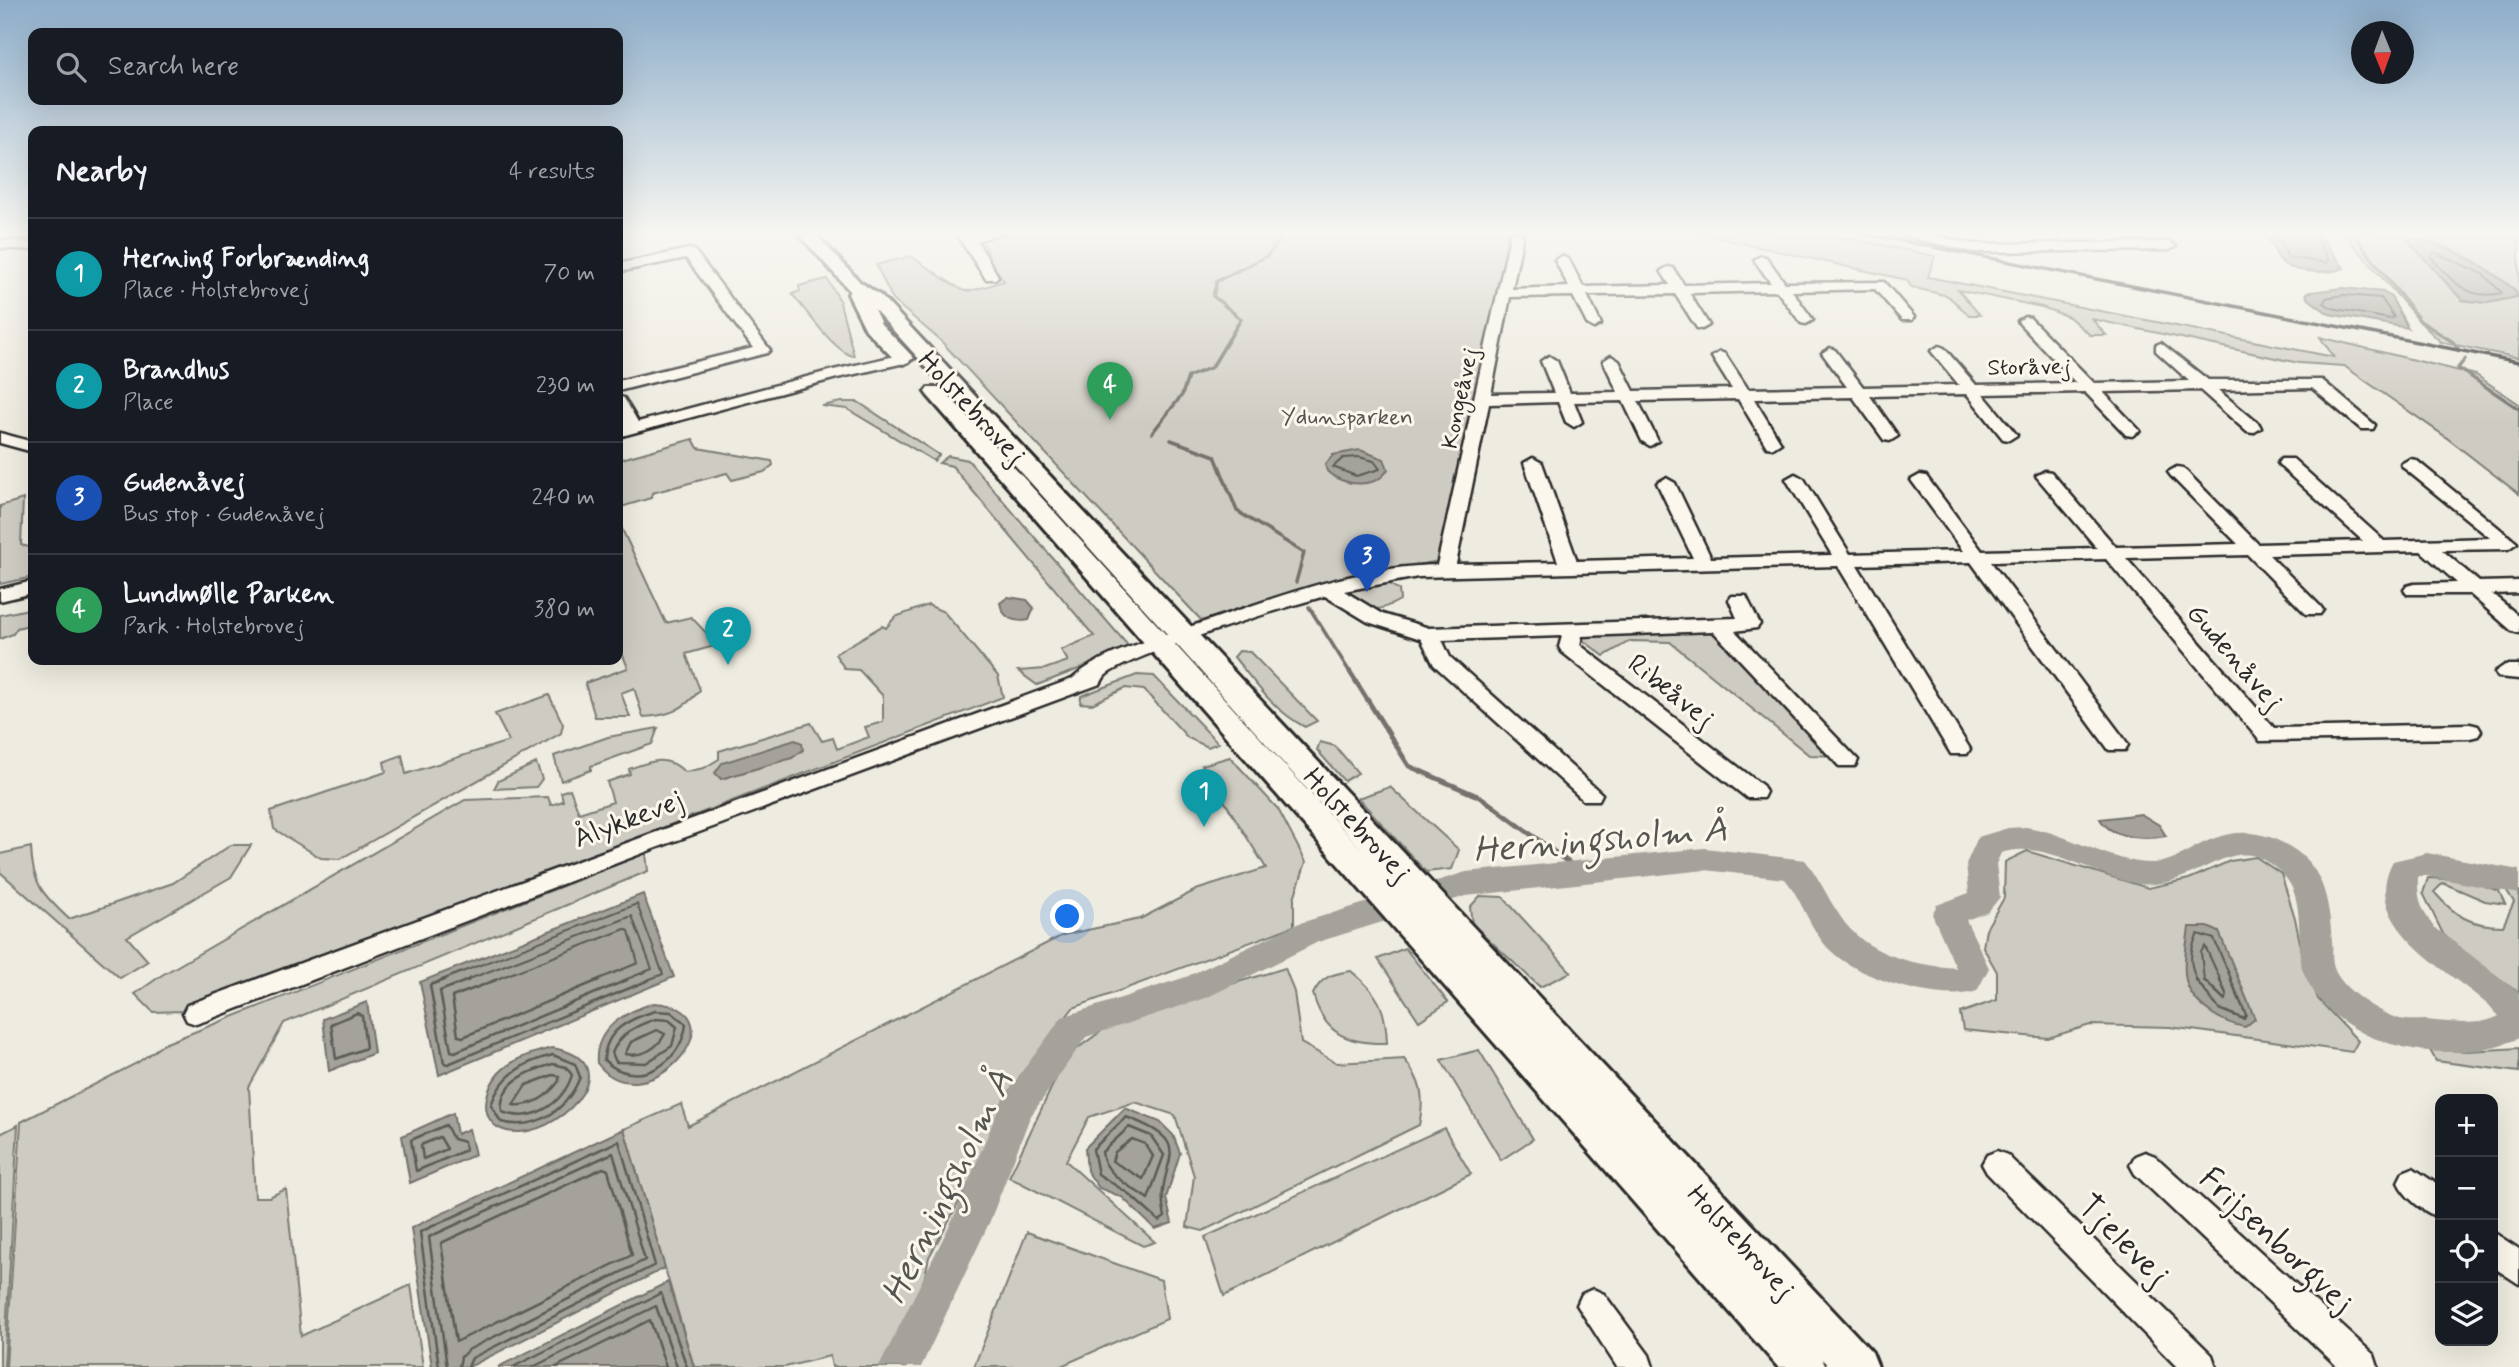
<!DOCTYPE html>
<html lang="en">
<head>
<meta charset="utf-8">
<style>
  :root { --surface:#171b24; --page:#242831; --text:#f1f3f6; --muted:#9ea1a6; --line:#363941; --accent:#db2777 }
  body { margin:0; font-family:Mynerve,sans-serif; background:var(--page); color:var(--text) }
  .controls { position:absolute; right:21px; bottom:21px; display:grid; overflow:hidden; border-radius:14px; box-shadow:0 7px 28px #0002 }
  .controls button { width:63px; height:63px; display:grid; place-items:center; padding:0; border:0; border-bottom:2px solid var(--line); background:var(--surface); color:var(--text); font:35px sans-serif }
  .compass { position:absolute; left:2351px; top:21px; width:63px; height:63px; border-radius:50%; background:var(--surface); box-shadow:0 7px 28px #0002; rotate:179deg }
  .you { position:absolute; left:1068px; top:917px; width:24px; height:24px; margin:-18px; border:5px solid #fff; border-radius:50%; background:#1a73e8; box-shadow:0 0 0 10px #1a73e833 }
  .badge { display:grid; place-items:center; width:46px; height:46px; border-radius:50%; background:var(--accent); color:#fff; font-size:23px; font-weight:700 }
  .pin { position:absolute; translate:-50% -58px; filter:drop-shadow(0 2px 4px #0008) }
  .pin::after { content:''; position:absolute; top:37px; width:24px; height:21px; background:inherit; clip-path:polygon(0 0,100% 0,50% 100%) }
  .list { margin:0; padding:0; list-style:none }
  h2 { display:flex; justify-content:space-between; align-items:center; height:91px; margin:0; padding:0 28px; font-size:30px }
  h2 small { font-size:23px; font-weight:400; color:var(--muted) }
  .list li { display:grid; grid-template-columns:46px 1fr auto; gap:21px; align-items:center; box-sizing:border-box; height:112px; padding:0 28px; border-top:2px solid var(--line) }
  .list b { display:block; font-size:26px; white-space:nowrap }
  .list p { margin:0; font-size:23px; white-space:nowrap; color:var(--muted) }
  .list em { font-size:23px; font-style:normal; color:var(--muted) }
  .icon { flex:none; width:38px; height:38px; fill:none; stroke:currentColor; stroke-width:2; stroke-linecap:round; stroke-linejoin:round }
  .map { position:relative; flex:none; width:2519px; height:1367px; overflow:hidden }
  .search { position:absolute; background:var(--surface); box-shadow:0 7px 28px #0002; left:28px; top:28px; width:595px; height:77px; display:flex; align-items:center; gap:18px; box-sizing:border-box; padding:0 24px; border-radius:14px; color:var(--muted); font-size:26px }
  .panel { position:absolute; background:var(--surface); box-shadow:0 7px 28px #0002; left:28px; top:126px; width:595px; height:539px; border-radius:14px }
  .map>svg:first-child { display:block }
  .green { fill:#cecbc2; stroke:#7c7b76; stroke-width:2; fill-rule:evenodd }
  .water { fill:#a4a29a; stroke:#74726e; stroke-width:2 }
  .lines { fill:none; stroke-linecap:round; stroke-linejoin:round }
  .shore-far1 { stroke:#5b5b57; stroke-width:2 }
  .shore { stroke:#5b5b57; stroke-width:2.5 }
  .stream-far1 { stroke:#74726e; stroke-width:3.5 }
  .stream { stroke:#74726e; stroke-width:5 }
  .river { fill:#a4a29a; fill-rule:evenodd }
  .minor-casing { stroke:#2b2b2b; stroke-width:5 }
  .major-casing { stroke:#2b2b2b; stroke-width:6 }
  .minor { fill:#fbf7ec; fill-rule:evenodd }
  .major { fill:#fbf7ec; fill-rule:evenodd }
  .rail { stroke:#2b2b2b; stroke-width:3.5 }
  .labels { text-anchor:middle; stroke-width:6; stroke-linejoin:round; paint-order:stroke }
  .far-street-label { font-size:23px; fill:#2b2b2b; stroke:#fbf7ec }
  .far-park-label { font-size:23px; fill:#545351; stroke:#fbf7ec }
  .street-label { font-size:28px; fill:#2b2b2b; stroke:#fbf7ec }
  .near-street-label { font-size:33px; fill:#2b2b2b; stroke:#fbf7ec }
  .near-water-label { font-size:37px; font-style:italic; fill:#555552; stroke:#fbf7ec }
</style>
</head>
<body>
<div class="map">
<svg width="2519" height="1367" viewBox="0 0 2519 1367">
  <rect width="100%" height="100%" fill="#eeebe0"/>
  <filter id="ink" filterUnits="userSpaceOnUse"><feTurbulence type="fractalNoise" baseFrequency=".0143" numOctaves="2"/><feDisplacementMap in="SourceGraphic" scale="14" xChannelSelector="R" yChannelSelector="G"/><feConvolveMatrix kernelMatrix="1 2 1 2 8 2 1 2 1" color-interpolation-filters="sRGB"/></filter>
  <g filter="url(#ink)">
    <path class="green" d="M1012,232L1520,233L1507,234L1500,290H1496L1499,294L1477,396H1473L1476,400L1440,561L1339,578L1202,621L941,341L893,300L876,265L911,256C922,263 959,291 966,291C979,290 992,284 1004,281L990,262L985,245L978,241Z
      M1691,232H1817L1935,256L1928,277L2334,357L2320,337L2476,375L2519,404V494L2443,435L2344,366L2299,363L2092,319L2106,335H2090L2069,317L2042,307L1958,290L1980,315H1969L1948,296L1911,287L1907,280Z
      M2343,232H2519V358L2441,342L2421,323ZM2406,239C2446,239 2485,266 2515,290L2517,297L2487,303L2462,300Z
      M827,279L839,299L854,356C836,354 805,309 792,294L800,291L799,286Z
      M841,402H858L939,455L934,461L847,409L822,406Z
      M693,439L698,448L772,461L773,465L764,472L732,480L727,473L652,493L651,498L618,508V460Z
      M948,456L968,460L1131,649L1037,685L1018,671L1045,669L1068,661L1061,650L1094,636L952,466L939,463Z
      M23,499L21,545L33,548V577L0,584V506Z
      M618,527H621L666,623L691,617L718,645L686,654L700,690C683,710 669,716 643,717L634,688L621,693L630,717H595L585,683L628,668L618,643Z
      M1386,582L1399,590L1400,600C1374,615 1364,611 1342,593Z
      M928,605L944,612L998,676L1003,697L185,1011L153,1012L135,994L162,975L465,800L548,797L551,805L563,801L561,792L570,789L579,813L613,802L607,782L630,774L629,769C651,761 666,754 685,772L704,768L719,759V751L811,723L822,741L833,738L837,749L869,737L865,727L883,722V696L859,670L845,669L835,654L882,626L886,628L895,617Z
      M33,608V624L17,628L13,634L0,639V615Z
      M1718,627L1837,756L1809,755L1670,642L1630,641L1604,656L1584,641L1581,632Z
      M1239,651L1250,652L1317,721L1305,727C1274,711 1255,683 1234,657Z
      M1137,675L1154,676L1218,743L1208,747L1188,738L1144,690L1125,688L1092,704L1080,703L1081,696Z
      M549,695L563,724L561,733L340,859L321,858L274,829L271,811L386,772L384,762L402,755L406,774L509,741L495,714Z
      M658,728L652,744L591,766V770L561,781L554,756L608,737Z
      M1320,742L1335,746L1358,773L1344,781L1317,750Z
      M1230,757L1278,809L1306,862L1294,898V926L1073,1008L1020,1076L987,1151L929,1257L906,1367H832L830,1356L785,1367H694L624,1129L681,1104L688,1126L1063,935L1140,919L1196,890L1266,868L1202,765Z
      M536,763L542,779L536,787L494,789L498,781Z
      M1390,787L1459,850L1452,869L1426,872L1358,798Z
      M231,845H251L231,877L127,937L148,961L120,978L0,872V854L31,847C32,884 43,895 69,919L173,883Z
      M2027,851L2148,888L2189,879L2230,861L2256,857L2281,874L2295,918L2303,958L2318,999L2358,1041L2352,1052L2170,1027L2090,1025L2048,1038L1963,1030L1960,1013L1997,1000V972L1983,947L1986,929L2004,898L2005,862Z
      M646,853L648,871L284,1023L249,1087L255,1197H269L286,1189L301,1336L411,1285L423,1367H6L21,1122L137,1063L164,1044Z
      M2428,878L2467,880L2499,891L2505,904L2485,901L2443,883L2434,892C2455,916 2470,926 2503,926L2514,902L2507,891H2519V992L2468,957L2443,934L2423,893Z
      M1480,896L1503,897L1571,972L1540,987L1472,924L1470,907Z
      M1405,948L1448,1002L1419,1021L1378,959Z
      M1285,968L1294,992L1301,1043L1337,1063L1404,1059C1422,1081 1425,1097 1419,1125L1203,1231L1187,1227L1194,1176L1175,1115L1135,1102L1089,1117L1066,1161L1155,1242L1143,1246L1009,1177L1066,1057L1119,1018Z
      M1351,971C1378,993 1386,1008 1387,1043C1347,1044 1324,1034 1313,994C1322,976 1332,974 1351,971Z
      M2519,1048V1072L2436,1061L2430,1050L2468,1051Z
      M1479,1050L1533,1139L1501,1160L1441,1060Z
      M18,1125L4,1367H0V1134Z
      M1444,1128L1471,1174L1224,1296L1205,1237Z
      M1027,1232L1161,1280L1167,1319L1059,1367H974Z"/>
    <path class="water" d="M2262,232H2317L2344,268C2330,274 2290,274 2280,260C2273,251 2274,244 2262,232Z
      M2406,238C2447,243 2483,265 2515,290L2517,297L2487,303L2462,300Z
      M2343,288L2383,292L2391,297L2408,328L2329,314L2307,298L2306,293L2311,292Z
      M1360,450L1384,459L1388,469C1377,490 1341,486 1327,471L1325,465L1333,455Z
      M1008,597L1027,600L1034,608L1029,620C1014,623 1003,618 1000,603Z
      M795,740L802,743L803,750L792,758L721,779L715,773L722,763Z
      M2141,814L2159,825L2166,836C2145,840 2112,839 2100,819Z
      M643,894L674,977L439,1075L420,982Z
      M2189,927H2208L2219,932L2255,1019L2245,1027C2225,1024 2197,1008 2188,987C2181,970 2187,944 2189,927Z
      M367,1002L374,1053L329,1071L323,1019Z
      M654,1003C749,1009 645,1127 597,1063C594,1028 625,1012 654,1003Z
      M552,1048C628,1060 567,1130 520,1132C481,1134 478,1098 499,1073C513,1058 533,1053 552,1048Z
      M1125,1108L1160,1122L1173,1135L1180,1153L1166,1198L1172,1223L1155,1229L1122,1197L1099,1188L1087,1171L1085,1148Z
      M453,1113L457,1134L469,1129L475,1155L410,1183L402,1136Z
      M624,1129L665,1268L469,1367H432L411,1228Z
      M668,1282L694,1367H498Z"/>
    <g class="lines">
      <path class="shore-far1" d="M2272,232L2282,243L2287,257L2327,263L2328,258L2312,232
        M2434,252L2483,274L2502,293C2468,301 2451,281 2431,257Z
        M2344,295L2381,298L2394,317L2390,319L2332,308L2324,303L2326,298Z
        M1359,457L1374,461L1380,469L1356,476L1333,467L1343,458Z
        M439,981L637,904L663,974L645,981
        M464,981L632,916L652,969L622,981
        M492,981L625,929L629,931L638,963L594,981
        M2197,981C2189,964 2189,951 2198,934L2214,939L2232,981
        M2204,981L2201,952L2205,946L2221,981"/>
      <path class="shore" d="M444,980L430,985L444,1063L448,1064L649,980
        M469,980L440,991L451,1051L455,1052L627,980
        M496,980L452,997L458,1036L463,1037L599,980
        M2196,980L2219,1009L2244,1019L2246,1015L2231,980
        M2204,980L2225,1000L2227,996L2220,980
        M655,1011L671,1012L686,1024C682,1064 636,1091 604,1060C605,1030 629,1019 655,1011Z
        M357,1013L362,1016L366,1048L336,1059L331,1024Z
        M656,1019L669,1020L677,1027L672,1046L646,1063L616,1062L612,1053C620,1033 637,1025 656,1019Z
        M657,1030L665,1034C657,1049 642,1057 625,1054L631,1042Z
        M553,1055L575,1064L580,1077C567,1110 537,1131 501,1122L491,1105C501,1075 523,1062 553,1055Z
        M553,1064L566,1067L572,1075C563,1104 532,1124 502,1112C498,1082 529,1071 553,1064Z
        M553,1075L559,1076V1081C548,1096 533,1107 513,1105L526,1085Z
        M1126,1117C1206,1146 1151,1161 1165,1217L1159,1221L1129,1194L1098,1174L1093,1149Z
        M446,1125L453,1139L464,1142L466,1150L416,1171L411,1140Z
        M1129,1127L1151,1136L1164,1155L1148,1199C1131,1187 1103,1173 1102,1152Z
        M440,1137L447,1149L423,1159L421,1145Z
        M1132,1139L1145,1144L1153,1156L1143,1179L1112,1161L1115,1152Z
        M603,1168L608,1170L632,1255L456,1342L441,1243Z
        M439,1367L420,1232L619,1141L655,1265L472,1358L468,1367
        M447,1367L429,1237L613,1153L645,1260L468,1350L461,1357L459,1367
        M513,1367L661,1293L687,1367
        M533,1367L656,1306L677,1367
        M556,1367L650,1320L666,1367"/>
      <path class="stream-far1" d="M2352,232L2420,321L2453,342L2459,350
        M2465,359L2458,368L2519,409
        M1152,433L1182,395L1188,377L1212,367L1241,319L1213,296L1217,281L1267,256L1287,232
        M1171,440L1215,456L1237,511L1304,553L1296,582
        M1309,607L1351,674"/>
      <path class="stream" d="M1350,672L1409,766L1482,798L1580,871"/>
      <path class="river" d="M2026,827C2069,833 2109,863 2153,863C2166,863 2177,857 2188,851C2220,833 2248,825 2283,843C2324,863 2329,900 2332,941C2333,949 2331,960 2334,968C2341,989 2378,1013 2400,1019C2408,1021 2417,1020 2426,1020C2449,1022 2478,1027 2499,1016C2465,976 2355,931 2393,861L2427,853L2519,870V894L2427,876H2418C2417,897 2421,909 2433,926L2519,992V1038C2450,1069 2333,1049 2303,971C2300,963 2301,953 2300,945C2298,906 2301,880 2262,859C2225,839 2187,894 2133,883C2090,874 2045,839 2001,853L1996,864L2000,897L1988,912L1966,920L1989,968L1977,991C1941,1004 1858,978 1831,951C1810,931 1803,901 1785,879L1705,870L1466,896L1318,942L1208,997L1086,1037L1030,1117L990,1221L921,1367H879L956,1212L1003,1098L1062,1017L1186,977L1297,924L1466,872L1705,848L1805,860C1819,877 1827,897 1840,916C1865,955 1913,965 1956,968L1932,914L1937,905L1969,893L1966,864L1978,837L2008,828Z"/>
      <defs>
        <path id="minor" d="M955,232H1004L977,241L998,276L996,279H986Z
          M1511,232L1523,235L1512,289L1569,287L1555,260L1562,256L1569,260L1583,287L1670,285L1661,271L1668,267L1673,268L1684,285L1771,283L1754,260L1761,256L1766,257L1785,283L1884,282L1914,317L1912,320H1902L1875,289L1792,291L1813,320L1806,324L1801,323L1777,291L1689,293L1709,325L1702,329L1697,328L1675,294L1587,295L1601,324L1594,328L1587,324L1573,296L1510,297L1491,394L1554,393L1541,361L1549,356L1557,361L1570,393L1618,392L1603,361L1611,356L1619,361L1634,391L1732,389L1712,357L1720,352L1725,354L1748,389L1847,387L1822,353L1830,348L1835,350L1863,387L1959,385L1931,351L1939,346L1944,348L1976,385L2076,383L2020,324L2018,321L2025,317L2030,318L2094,383L2189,381L2156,351V345L2161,343L2208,380H2322L2375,425L2373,429H2361L2312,388L2218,390L2259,424L2261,428L2253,433L2247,432L2200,390L2103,392L2140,431L2132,436L2126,435L2085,392L1983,394L2017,435L2009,440L2003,439L1967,394L1870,396L1898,436L1890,441L1884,440L1853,397L1754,399L1781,443L1773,448L1767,447L1738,399L1638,401L1658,441L1650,446L1642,441L1623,401L1574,402L1582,422L1574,427L1566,422L1558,402L1489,404L1456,564L1558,562L1524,463L1533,458L1542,463L1577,561L1693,558L1657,483L1666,478L1675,483L1711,558L1832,555L1786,479L1795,474L1804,479L1850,554L1963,551L1911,480L1920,475L1926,476L1982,551L2097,548L2036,476L2045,471L2051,472L2116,547L2238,544L2171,476L2168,472L2177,467L2183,468L2258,544L2363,541L2281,467L2278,463L2281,459H2293L2384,541L2490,538L2404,468L2401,464L2410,459L2416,460L2517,543L2508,549L2442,550L2479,582L2519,581V593L2492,594L2519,616V633L2512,631L2470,594H2407L2404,590L2407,586L2414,584L2457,583L2421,551L2269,555L2320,606L2323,610L2320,614H2306L2248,555L2126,558L2274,728L2470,724L2478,726L2481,731L2478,736L2470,738L2260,741L2106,559L1991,562L2125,740L2128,745L2125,750H2109L1971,562L1857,565L1970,749L1967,754H1951L1838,566L1418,577L1344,591L1382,614L1429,628L1737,618L1729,600L1732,596H1746L1760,624L1757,628L1735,631L1858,760L1855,766H1839L1713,631L1582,636L1580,645L1763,786L1766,792L1763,798H1747L1562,652L1559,647L1562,636L1442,640L1450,657L1602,794L1599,800H1583L1434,665L1421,639L1368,622L1325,596C1292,605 1123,657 1105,676C1103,678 1102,681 1100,684L656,848L205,1021L196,1024L187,1021L183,1013L187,1005L1072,679C1103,651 1151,641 1189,627C1270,600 1351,567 1437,565Z
          M1888,232H1916L1973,244L2169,242L2176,246L2169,250L1973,252Z
          M0,240L33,242V250L0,248Z
          M689,249L694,250L770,350L767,353L618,391V381L753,348L686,258L618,272V264Z
          M904,354L909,356V362L837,378L618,437V427L623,425L618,415V396L624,398L638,422L829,371Z
          M0,433L33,442V452L0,443Z
          M33,581V593L0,601V589Z
          M2505,665H2519V679L2498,677L2495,672Z
          M1997,1151L2007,1155L2212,1355L2216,1367H2177L1987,1173L1982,1164L1987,1155Z
          M2145,1152L2155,1156L2374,1355L2378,1367H2338L2135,1174L2130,1165L2135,1156Z
          M2413,1168L2440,1186V1218C2424,1212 2405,1198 2398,1182L2403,1172Z
          M2493,1232L2519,1249V1284L2493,1267Z
          M1593,1289L1604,1294L1649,1355L1653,1367H1617L1577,1305L1582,1294Z"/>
        <path id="major" d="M797,232H814L860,282L881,296L899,315L1872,1352L1878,1367H1829L1822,1359L1826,1367H1778L928,396L925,392L928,388H942L1369,858L874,309L881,324L914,358L904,364L897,362L866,330L848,294L850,291Z"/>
      </defs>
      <use href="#minor" class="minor-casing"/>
      <use href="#major" class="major-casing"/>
      <use href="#minor" class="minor"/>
      <use href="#major" class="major"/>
      <path class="rail" d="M1857,232L2519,362"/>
    </g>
  </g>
  <linearGradient id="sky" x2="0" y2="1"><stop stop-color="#8dadc9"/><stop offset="0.55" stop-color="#f7f6f1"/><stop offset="1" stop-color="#f7f6f1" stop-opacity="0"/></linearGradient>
  <rect width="2519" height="424" fill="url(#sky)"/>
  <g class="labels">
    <g class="far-street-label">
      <text transform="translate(2029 366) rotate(-1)" y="8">Storåvej</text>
      <text transform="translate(1459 398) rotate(-78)" y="8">Kongeåvej</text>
    </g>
    <g class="far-park-label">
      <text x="1347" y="424">Ydunsparken</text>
    </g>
    <g class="street-label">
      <text transform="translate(973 407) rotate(47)" y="10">Holstebrovej</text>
      <text transform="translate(2236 656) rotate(49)" y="10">Gudenåvej</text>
      <text transform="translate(1672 690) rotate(38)" y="10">Ribeåvej</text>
      <text transform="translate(628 818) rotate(-21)" y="10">Ålykkevej</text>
      <text transform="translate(1358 824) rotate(47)" y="10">Holstebrovej</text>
      <text transform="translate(1742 1241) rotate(47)" y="10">Holstebrovej</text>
    </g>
    <g class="near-street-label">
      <text transform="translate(2125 1239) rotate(45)" y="12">Tjelevej</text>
      <text transform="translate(2278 1239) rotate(43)" y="12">Frijsenborgvej</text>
    </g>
    <g class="near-water-label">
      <text transform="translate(1600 838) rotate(-5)" y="13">Herningsholm Å</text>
      <text transform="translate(946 1186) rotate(-64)" y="13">Herningsholm Å</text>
    </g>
  </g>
</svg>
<div class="controls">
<button>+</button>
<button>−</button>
<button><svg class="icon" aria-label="locate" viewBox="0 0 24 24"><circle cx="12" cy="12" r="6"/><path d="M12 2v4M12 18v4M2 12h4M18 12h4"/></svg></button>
<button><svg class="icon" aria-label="layers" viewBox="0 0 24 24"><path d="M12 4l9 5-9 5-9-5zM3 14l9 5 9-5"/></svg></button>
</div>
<svg class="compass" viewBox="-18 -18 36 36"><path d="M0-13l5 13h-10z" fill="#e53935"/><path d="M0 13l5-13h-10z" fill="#9ea1a6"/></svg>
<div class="you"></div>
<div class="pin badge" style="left:1204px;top:827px;background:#0f9aa8">1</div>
<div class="pin badge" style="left:728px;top:665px;background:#0f9aa8">2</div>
<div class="pin badge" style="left:1367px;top:592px;background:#1a4fb4">3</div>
<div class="pin badge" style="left:1110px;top:420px;background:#2e9e5b">4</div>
<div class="search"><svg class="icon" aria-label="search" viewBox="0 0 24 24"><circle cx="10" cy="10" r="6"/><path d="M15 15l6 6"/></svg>Search here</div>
<section class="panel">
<h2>Nearby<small>4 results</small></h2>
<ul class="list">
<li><span class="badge" style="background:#0f9aa8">1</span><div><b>Herning Forbrænding</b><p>Place · Holstebrovej</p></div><em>70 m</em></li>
<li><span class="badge" style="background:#0f9aa8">2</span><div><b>Brandhus</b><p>Place</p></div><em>230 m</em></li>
<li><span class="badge" style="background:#1a4fb4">3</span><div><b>Gudenåvej</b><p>Bus stop · Gudenåvej</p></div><em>240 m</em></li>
<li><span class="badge" style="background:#2e9e5b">4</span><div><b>Lundmølle Parken</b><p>Park · Holstebrovej</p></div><em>380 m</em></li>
</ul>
</section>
</div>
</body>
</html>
